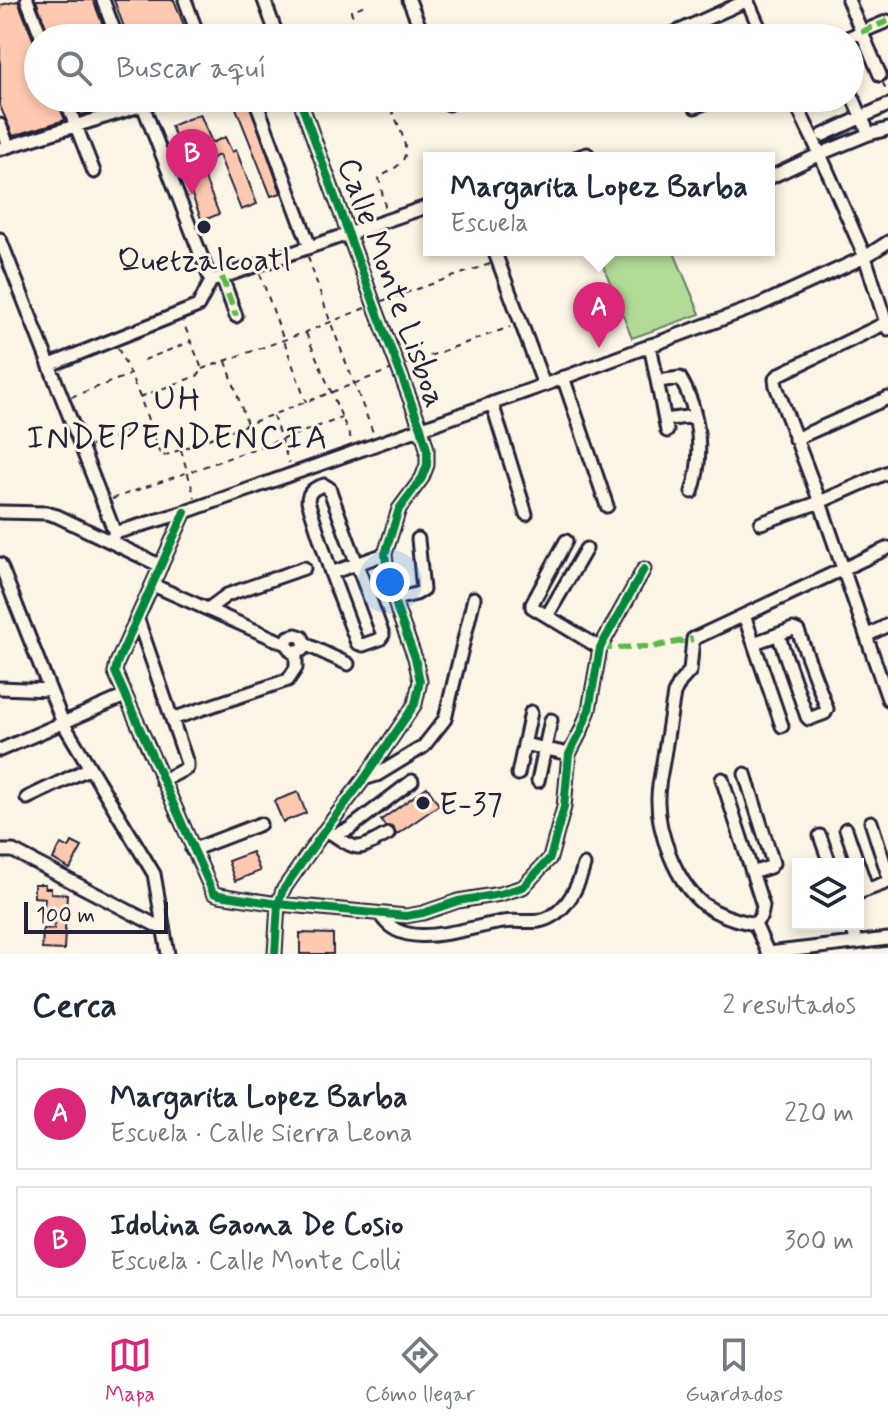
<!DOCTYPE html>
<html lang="es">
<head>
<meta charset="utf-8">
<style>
  :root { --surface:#fff; --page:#f2f2f3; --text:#1f2937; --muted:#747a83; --line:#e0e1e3; --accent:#db2777 }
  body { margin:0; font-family:Mynerve,sans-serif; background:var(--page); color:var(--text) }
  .controls { position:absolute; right:24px; bottom:24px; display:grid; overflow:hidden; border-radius:0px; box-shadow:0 4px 12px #0003 }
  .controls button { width:72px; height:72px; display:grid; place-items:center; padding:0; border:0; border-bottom:2px solid var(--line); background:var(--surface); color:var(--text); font:40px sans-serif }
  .scale { position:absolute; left:24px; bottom:20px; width:144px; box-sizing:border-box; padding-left:8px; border:4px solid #22223b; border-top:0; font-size:22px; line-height:28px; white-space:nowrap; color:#22223b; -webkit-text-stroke:6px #fcf5e5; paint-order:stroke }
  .you { position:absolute; left:390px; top:582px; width:28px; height:28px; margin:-20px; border:6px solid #fff; border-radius:50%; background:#1a73e8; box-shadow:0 0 0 12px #1a73e833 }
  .badge { display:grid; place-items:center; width:52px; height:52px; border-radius:50%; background:var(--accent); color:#fff; font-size:26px; font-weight:700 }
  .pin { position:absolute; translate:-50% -66px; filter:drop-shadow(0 2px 4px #0008) }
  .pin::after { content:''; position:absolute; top:42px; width:28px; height:24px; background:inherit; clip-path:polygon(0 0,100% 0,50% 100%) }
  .popup { position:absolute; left:423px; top:152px; width:352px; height:104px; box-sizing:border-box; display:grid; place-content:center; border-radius:0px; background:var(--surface); filter:drop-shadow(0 2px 6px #0005); font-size:26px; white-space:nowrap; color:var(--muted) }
  .popup b { font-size:30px; color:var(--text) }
  .popup::after { content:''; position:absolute; left:50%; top:100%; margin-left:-16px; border:16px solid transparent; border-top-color:var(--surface) }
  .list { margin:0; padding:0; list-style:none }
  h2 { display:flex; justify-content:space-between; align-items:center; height:104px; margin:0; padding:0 32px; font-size:34px }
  h2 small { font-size:26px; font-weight:400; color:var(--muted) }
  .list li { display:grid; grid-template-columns:52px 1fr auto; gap:24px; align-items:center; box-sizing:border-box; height:112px; margin:0 16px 16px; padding:0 16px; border:2px solid var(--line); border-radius:0px }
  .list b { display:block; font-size:30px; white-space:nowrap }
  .list p { margin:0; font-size:26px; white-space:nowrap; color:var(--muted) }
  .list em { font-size:26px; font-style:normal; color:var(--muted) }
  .icon { flex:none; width:44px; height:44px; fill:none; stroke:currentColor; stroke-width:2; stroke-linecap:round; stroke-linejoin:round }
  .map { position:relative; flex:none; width:888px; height:954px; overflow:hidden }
  .search { position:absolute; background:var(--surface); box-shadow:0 4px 12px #0003; left:24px; right:24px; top:24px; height:88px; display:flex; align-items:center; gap:20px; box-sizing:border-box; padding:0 28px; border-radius:44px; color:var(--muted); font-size:30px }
  .sheet { height:360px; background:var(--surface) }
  nav { display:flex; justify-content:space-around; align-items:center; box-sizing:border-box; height:112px; border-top:2px solid var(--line); background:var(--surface); font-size:22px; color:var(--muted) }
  nav a { display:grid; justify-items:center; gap:4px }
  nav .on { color:var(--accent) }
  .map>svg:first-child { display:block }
  .green { fill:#b2db98; stroke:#6a7e6a; stroke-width:2 }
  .building { fill:#fec9b0; stroke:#22223b; stroke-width:2 }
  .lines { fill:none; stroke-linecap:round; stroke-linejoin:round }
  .minor-casing { stroke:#22223b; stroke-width:17 }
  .path { stroke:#22223b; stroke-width:2; stroke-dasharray:6 6; stroke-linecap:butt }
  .minor { stroke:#fcf5e5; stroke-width:11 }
  .quiet { stroke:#58b947; stroke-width:6; stroke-dasharray:12 6; stroke-linecap:butt }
  .cycleway-casing { stroke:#fcf5e5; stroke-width:13 }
  .cycleway { stroke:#00873e; stroke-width:8 }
  .poi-dot { fill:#22223b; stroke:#fcf5e5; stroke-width:3 }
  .labels { text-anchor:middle; stroke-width:6; stroke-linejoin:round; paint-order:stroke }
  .poi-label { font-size:32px; fill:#22223b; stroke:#fcf5e5 }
  .street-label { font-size:32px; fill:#22223b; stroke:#fcf5e5 }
  .neighbourhood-label { font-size:34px; letter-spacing:2px; fill:#22223b; stroke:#fcf5e5 }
</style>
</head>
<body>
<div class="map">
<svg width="888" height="954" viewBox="0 0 888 954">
  <rect width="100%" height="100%" fill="#fcf5e5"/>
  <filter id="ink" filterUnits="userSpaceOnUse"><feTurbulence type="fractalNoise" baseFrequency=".0125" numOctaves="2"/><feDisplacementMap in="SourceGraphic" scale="16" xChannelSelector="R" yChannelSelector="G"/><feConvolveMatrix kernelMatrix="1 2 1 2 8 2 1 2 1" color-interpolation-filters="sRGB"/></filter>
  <g filter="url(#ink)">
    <path class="green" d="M597,250H673L700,314L632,338Z"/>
    <path class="building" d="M36,0H93L108,38H50Z
      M114,0H174L189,38H128Z
      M18,1L38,52V98H56L65,120L13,136L0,106V5Z
      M74,98H132V100L81,115Z
      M249,103L281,193L271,196L236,108Z
      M200,114L212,143L225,137L232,152L236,150L257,204L241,210L219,155L199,164L219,214L202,221L185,177L191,174L171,126Z
      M427,787L439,805L396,835L393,827L385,826L381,820Z
      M298,792L306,813L283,822L274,801Z
      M72,842L82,847L70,869L53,859L61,844L69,848Z
      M252,852L260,871L235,881L228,861Z
      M34,884H45V888H51V893L67,894L64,950L42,949L43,929H54L55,909L44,908L45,898L34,897Z
      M300,933L333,934V954H300Z"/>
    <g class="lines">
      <defs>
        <path id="minor" d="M27,0L42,38
          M103,0L117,38
          M185,0L199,38
          M264,0L278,38
          M409,0L424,38
          M747,0L764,38
          M848,0L880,75
          M668,36L748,0
          M847,38L888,21
          M850,91L869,134
          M65,98L94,172
          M140,98L211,281
          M447,98L449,104
          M793,98L820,154L865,257L888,329
          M257,104L310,247
          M695,107L716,98
          M0,125L8,146
          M823,135L888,105
          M0,149L166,98
          M575,158L587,154
          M769,178L820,154L869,134L888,129
          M0,239L115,533
          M494,250L544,385
          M222,277L236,316
          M888,322L780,374L775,379L776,386L820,502L888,699
          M650,345L667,431
          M50,365L198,306L211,281L429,206
          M563,377L607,506
          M658,381L680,378C700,411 704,456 692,492
          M492,403L526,514
          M665,420L694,416
          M795,439L888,398
          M324,485L329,488L383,635L380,639L363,645L357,643L331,573L308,501C308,491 315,488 324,485Z
          M0,512L46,513L57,516L161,566
          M185,512L117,663L115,672L213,893L219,895L278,904L406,916L423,913L458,901L500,894L523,887L550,858L564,807L569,754L581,731L589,710L600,648L644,569
          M761,523L820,502L888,472
          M111,541L115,533L185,512L544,385L757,306L865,257L888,242
          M566,541L532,604V607L600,648
          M888,548L693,639L690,671L680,682L674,694C670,717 667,739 663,762C661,774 658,786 658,798C657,832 676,882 703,904C717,914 738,921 755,924L768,953L888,939
          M0,564L63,723L154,874L168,954
          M331,573L385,554
          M153,585L286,644L292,652L302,650L305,644L302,637L296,635L289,637L286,644
          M395,599L416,594L423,590L418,539
          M208,609L227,595L304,568
          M744,615L782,726
          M547,616L586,549
          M138,620L187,763V768L162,781
          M866,636L888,625
          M754,643L793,629L798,631L827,709L825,713L809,719L807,717L778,634
          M305,644L348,664
          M0,688L50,690
          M172,719L288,680L296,668V653
          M524,744L569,754
          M0,750L125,696
          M518,774L531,712
          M745,774L773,863L770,867L752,873
          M364,779L377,775L423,747L445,719L474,598
          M722,779L763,906L761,916L755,924
          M538,781L551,720
          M27,798L90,768
          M871,822L888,875
          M846,829L867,890
          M325,830L334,835L349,829L412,781
          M334,835C361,854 360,848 388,834
          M820,836L830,864
          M192,850L260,824
          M0,851H13L163,929
          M858,893L888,882
          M380,914C402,954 466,927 503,922C520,919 537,926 552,916C570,905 579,884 584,865
          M851,924L857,943
          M275,954L278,904L283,890L325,830L364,779L415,704L420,681L415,658L398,612L387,573L385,554L399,509L422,478L427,465V449L421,428L374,304L299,98"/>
      </defs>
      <use href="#minor" class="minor-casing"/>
      <path class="path" d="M361,38L351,11L367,4
        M883,83L888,94
        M386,98C392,113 410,142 404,158C399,168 387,172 379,178L386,211
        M308,257L330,321L374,435
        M260,274L306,402
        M382,301L490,264
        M306,333L352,441
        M118,348L140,397L161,457L390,370
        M144,360L190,342
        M226,361L247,424
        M407,364L510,327
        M202,369L306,332L365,308
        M71,397L129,375
        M140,397L199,375L202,369L183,322
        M273,416L289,463
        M91,446L148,424
        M181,450L195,498
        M112,499L342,418"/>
      <use href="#minor" class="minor"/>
      <path class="quiet" d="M861,32L888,21
        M222,277L236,316
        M600,648L651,647L693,639"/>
      <defs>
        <path id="cycleway" d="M185,512L117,663L115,672L213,893L219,895L278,904L406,916L423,913L458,901L500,894L523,887L550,858L564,807L569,754L581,731L589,710L600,648L644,569
          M275,954L278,904L283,890L325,830L364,779L415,704L420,681L415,658L398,612L387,573L385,554L399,509L422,478L427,465V449L421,428L374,304L299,98"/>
      </defs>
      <use href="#cycleway" class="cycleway-casing"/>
      <use href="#cycleway" class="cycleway"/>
    </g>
  </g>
  <g class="poi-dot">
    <circle cx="204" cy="227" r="8"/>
    <circle cx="423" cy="803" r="8"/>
  </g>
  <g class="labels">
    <g class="poi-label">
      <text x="204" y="270">Quetzalcoatl</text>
      <text x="439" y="814" text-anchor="start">E-37</text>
    </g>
    <g class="street-label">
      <text transform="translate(393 282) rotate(70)" y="11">Calle Monte Lisboa</text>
    </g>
    <g class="neighbourhood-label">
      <text x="178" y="409">UH<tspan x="178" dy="39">INDEPENDENCIA</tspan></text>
    </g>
  </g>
</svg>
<div class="controls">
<button><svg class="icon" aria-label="layers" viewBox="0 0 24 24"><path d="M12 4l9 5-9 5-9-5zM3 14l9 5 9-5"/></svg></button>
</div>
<div class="scale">100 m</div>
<div class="you"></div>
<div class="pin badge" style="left:599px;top:348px">A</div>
<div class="popup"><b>Margarita Lopez Barba</b>Escuela</div>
<div class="pin badge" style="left:192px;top:195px">B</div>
<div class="search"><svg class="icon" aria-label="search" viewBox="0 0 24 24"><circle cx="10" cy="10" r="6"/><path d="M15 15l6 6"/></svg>Buscar aquí</div>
</div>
<section class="sheet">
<h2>Cerca<small>2 resultados</small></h2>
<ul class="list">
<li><span class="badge">A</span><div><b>Margarita Lopez Barba</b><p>Escuela · Calle Sierra Leona</p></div><em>220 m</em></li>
<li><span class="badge">B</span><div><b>Idolina Gaona De Cosio</b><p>Escuela · Calle Monte Colli</p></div><em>300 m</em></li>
</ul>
</section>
<nav>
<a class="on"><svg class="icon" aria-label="map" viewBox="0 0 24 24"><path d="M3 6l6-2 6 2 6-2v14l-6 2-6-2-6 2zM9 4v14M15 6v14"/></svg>Mapa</a>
<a><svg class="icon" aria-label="directions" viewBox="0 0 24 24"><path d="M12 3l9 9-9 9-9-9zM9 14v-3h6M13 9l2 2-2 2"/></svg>Cómo llegar</a>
<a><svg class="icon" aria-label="saved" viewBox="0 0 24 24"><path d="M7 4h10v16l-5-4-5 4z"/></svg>Guardados</a>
</nav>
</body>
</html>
